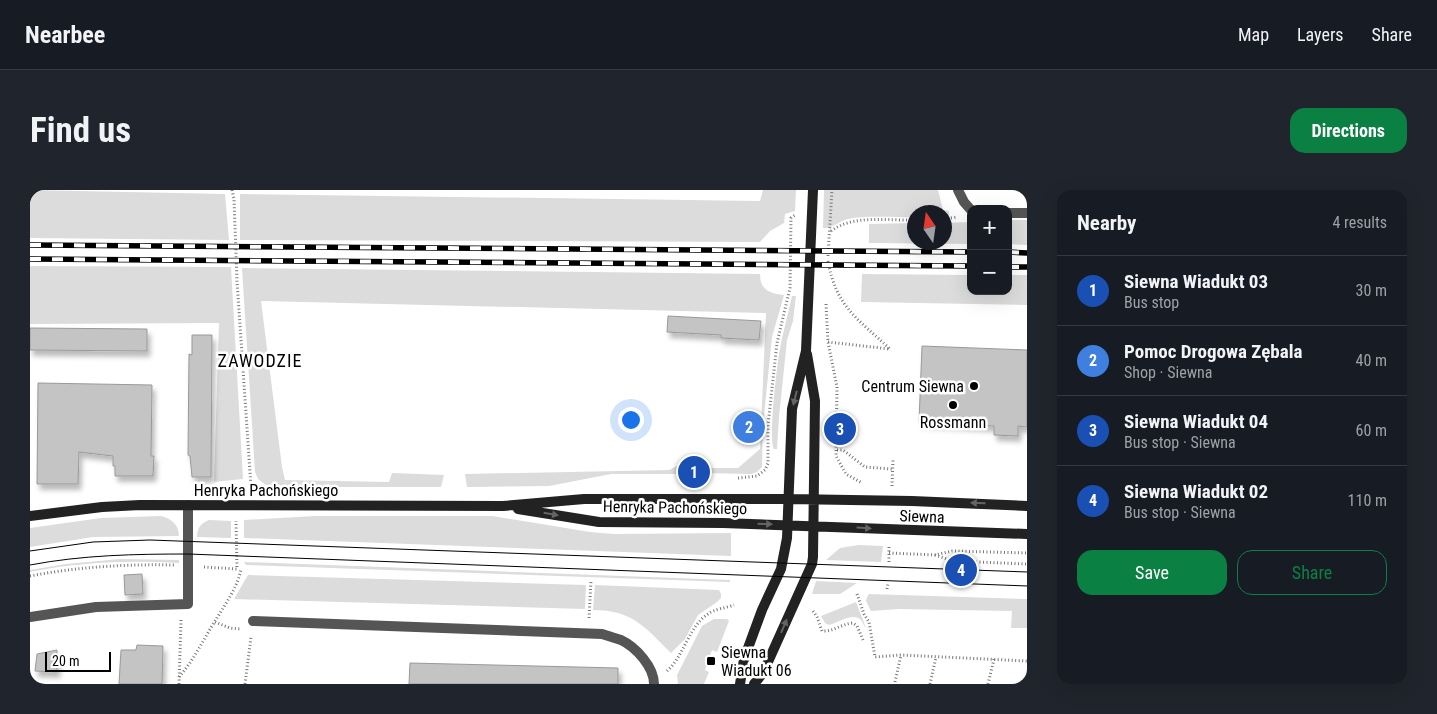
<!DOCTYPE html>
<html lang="en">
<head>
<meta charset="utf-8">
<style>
  :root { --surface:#171b24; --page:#20242c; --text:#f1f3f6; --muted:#9ea1a6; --line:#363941; --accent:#0b8043 }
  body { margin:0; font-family:"Roboto Condensed",sans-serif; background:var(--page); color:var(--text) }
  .controls { position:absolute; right:15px; top:15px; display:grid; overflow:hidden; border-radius:10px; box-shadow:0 5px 20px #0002 }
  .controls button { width:45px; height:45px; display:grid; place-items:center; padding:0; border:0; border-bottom:1px solid var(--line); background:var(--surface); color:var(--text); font:25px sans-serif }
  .compass { position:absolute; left:877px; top:15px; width:45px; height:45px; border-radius:50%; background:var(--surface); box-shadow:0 5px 20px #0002; rotate:347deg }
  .scale { position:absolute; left:15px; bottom:12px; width:66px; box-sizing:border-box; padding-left:5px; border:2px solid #000; border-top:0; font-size:14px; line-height:18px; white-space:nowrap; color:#000; -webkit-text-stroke:4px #fff; paint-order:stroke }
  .you { position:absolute; left:600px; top:229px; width:18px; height:18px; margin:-12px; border:4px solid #fff; border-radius:50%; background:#1a73e8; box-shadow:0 0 0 8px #1a73e833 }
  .badge { display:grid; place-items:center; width:32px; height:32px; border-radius:50%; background:var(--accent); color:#fff; font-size:16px; font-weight:700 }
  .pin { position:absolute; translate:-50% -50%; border:2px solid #fff; box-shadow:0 1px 5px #0006 }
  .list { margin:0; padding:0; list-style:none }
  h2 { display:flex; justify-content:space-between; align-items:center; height:65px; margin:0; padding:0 20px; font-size:21px }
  h2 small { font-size:16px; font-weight:400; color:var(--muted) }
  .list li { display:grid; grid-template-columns:32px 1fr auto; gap:15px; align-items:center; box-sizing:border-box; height:70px; padding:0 20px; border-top:1px solid var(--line) }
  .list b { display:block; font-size:19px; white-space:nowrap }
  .list p { margin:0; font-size:16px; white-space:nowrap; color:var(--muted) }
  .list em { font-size:16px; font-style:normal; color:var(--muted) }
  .actions { display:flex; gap:10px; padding:15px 20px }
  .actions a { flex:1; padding:11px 0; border:1px solid var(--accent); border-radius:15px; text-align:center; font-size:18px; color:var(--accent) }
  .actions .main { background:var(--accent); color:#fff }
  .map { position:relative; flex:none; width:997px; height:494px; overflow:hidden; border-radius:15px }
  header { display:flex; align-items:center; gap:30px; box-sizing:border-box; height:70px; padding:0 25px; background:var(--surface); border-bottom:1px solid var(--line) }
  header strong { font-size:24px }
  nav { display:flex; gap:28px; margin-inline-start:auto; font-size:18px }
  .intro { display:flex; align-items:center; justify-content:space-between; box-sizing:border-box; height:120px; padding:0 30px }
  h1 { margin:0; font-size:35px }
  .button { padding:12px 22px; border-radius:15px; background:var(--accent); color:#fff; font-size:18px; font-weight:700 }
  main { display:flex; gap:30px; padding:0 30px }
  aside { flex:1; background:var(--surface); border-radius:15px; box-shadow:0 5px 20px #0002 }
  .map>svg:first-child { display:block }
  .green { fill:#dcdcdc }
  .building { fill:#c4c4c4; stroke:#999; filter:url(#shadow) }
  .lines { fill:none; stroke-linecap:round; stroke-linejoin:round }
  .path { stroke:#777; stroke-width:3; stroke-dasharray:1 2.5; stroke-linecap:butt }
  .lane { stroke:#555; stroke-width:10 }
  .street { stroke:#555; stroke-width:10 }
  .secondary { stroke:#222; stroke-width:10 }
  .tram { stroke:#000; stroke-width:1 }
  .rail-casing { stroke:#000; stroke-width:5.5 }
  .rail { stroke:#fff; stroke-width:4; stroke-dasharray:11; stroke-linecap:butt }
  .oneway { fill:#646464 }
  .poi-dot { fill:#000; stroke:#fff; stroke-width:2 }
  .labels { text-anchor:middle; stroke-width:5; stroke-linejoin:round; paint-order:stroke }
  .poi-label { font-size:16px; fill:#000; stroke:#fff; text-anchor:end }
  .street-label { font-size:16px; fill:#000; stroke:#fff }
  .neighbourhood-label { font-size:18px; letter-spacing:1px; fill:#000; stroke:#fff }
</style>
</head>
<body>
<header>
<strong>Nearbee</strong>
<nav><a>Map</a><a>Layers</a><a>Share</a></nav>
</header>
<div class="intro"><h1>Find us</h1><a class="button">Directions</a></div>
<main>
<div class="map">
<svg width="997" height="494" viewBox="0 0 997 494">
  <defs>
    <filter id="shadow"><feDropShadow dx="3" dy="5.5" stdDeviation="2.5" flood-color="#0004"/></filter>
  </defs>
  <rect width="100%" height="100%" fill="#fff"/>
  <path class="green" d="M0,0L195,4L199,50L0,48Z
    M733,0H766L765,21L755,24L754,33L740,41L730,52L210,50V4L730,11Z
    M794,0H908L913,20L919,21V27H915L914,22H884V27C864,28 837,25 818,29C809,31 802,39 793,38Z
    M978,30H997V55L978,54Z
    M941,32V54L839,53V34L884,33V52H914L915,33Z
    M0,76L201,77L213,289L184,292L189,133L0,134Z
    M212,78L730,84C730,100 740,104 754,105L742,147L733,235L732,277L727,282L721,284L672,283L671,277L650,278V284H581L519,296L437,297L435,284L639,280L647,276H673L676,278H708L730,259L736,123L231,111L252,277L255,290L359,292L362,283L414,285L411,297H272L236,295L228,289L225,282Z
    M832,84L941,85V101H978V85H997V115L831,112Z
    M762,106H766L763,131L757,150L749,227L747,259H744C738,250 747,174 750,159C753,142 758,124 762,106Z
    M131,326C142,329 149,335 149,346L63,347L0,357V338L71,328Z
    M285,326H462L560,342L583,344L701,343V366L214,348V330Z
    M179,330L201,331V348L167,347C167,338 171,333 179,330Z
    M829,355L853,356L851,372L796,370L810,358Z
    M90,369L149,370V373C99,370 49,372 0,382V380L36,374Z
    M214,372L700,390V392L216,375Z
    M218,385L556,395L555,419L204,409Z
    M786,391L827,393L810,404H782Z
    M565,395L689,400L691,404V408L687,412L668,425L655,449L641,463C615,437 602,420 563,420Z
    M839,404L997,409V438H981L982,421L869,419L841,421L836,411L837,407Z
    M826,412L836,438C833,435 832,429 828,428C820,424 807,433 799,435L795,433L791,426Z
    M684,429H697L699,431L687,462L682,460L675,480L679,482L674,494H648L647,485L672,436Z"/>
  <path class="building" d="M638,126L731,131L729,150L691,148V145L637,142Z
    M0,138L117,139V161L0,160Z
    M162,145H182L181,287H162L160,266L158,265L159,164L162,165Z
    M892,156L997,160V237L988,236V246L964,245V236L889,232Z
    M8,193L122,195L121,266H124L123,286H85V276H83V266L49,262L48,294H7Z
    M112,384L113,404L95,405L94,385Z
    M107,455L133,456L132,494H89L91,460H106Z
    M27,460V482L5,481L7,464Z
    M380,473L588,478V494H379Z"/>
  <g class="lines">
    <path class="path" d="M202,0L204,9L207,91L221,297
      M914,29L927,27
      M801,41C824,24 858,31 884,30
      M798,66L802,0
      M798,71C806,117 828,129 860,159
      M796,114L798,152L807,197L806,266L816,284L832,293
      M798,152L860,159
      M807,260H813L835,277L862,279
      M708,288L727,286L735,280L738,273V235L747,153L760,98L761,28L765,25
      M862,296L863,269
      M859,363L905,365L922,361L997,363
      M905,365L923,371L997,374
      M859,372V356
      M174,377L207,379L206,331
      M0,386C47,377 95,374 144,375
      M857,399L858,394
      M827,404L834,424L839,432L845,467L871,465L997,471
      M783,421L787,427L792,441C803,442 811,434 823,433L827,436L833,450
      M559,428L561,391
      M185,432L200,438L210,439
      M637,481C654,466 659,436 678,424C684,419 696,418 704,415
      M149,487C164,470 173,450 185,431C194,416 208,397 211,379
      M865,492L871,465
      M149,494L151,430
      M215,494L221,447
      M900,494L906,467
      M958,494L964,469"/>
    <path class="lane" d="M0,427L66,417L158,414V315
      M223,431L572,444C578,446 585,448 591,450C606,457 624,477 624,494"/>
    <path class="street" d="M928,0L934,12L941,20
      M978,23H997"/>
    <path class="secondary" d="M488,319L569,332L693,333L997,344
      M0,326L72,317L110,315L473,316L554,309H759L882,311L997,316
      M710,494L714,469L732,420L751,379L757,348L762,219L776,161L783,0
      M724,494L733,483L782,374L783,367L785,211L777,164"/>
    <path class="tram" d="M0,361L63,352L120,350L997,382
      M0,375C52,365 105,364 158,364L997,396"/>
    <defs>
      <path id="rail" d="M0,55L941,62
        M978,62L997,63
        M0,69L941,76
        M978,77H997"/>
    </defs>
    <use href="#rail" class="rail-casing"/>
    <use href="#rail" class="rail"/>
  </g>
  <defs><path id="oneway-solid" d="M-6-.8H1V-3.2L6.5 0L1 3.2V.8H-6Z" transform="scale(1.25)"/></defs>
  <g class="oneway">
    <use href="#oneway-solid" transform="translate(765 208) rotate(104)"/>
    <use href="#oneway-solid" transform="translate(948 313) rotate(-178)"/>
    <use href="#oneway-solid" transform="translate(521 324) rotate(10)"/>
    <use href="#oneway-solid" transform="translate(735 334) rotate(2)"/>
    <use href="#oneway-solid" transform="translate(834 338) rotate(3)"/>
    <use href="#oneway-solid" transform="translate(754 436) rotate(-67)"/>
  </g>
  <g class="poi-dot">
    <circle cx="944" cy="196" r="5"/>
    <circle cx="923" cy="215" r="5"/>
    <rect x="676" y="466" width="10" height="10" rx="2.5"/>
  </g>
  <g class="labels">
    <g class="poi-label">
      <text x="934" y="202">Centrum Siewna</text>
      <text x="923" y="238" text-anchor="middle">Rossmann</text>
      <text x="691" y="468" text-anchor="start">Siewna<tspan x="691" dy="18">Wiadukt 06</tspan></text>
    </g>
    <g class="street-label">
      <text x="236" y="306">Henryka Pachońskiego</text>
      <text transform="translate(645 317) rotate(1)" y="6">Henryka Pachońskiego</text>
      <text transform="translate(892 326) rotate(2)" y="6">Siewna</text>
    </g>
    <g class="neighbourhood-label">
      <text x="230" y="177">ZAWODZIE</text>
    </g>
  </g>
</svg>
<div class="controls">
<button>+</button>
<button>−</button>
</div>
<svg class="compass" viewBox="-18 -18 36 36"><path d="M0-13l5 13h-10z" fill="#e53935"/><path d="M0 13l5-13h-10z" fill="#9ea1a6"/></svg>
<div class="scale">20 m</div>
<div class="you"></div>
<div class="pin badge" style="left:664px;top:282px;background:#1a4fb4">1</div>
<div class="pin badge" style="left:719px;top:237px;background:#3f7fe0">2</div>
<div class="pin badge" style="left:810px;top:239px;background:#1a4fb4">3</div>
<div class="pin badge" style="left:931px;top:380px;background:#1a4fb4">4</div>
</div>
<aside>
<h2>Nearby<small>4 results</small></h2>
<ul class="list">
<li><span class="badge" style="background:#1a4fb4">1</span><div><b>Siewna Wiadukt 03</b><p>Bus stop</p></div><em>30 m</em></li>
<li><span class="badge" style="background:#3f7fe0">2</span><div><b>Pomoc Drogowa Zębala</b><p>Shop · Siewna</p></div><em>40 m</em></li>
<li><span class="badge" style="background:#1a4fb4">3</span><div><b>Siewna Wiadukt 04</b><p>Bus stop · Siewna</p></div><em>60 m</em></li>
<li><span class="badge" style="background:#1a4fb4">4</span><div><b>Siewna Wiadukt 02</b><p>Bus stop · Siewna</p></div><em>110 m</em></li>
</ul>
<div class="actions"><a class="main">Save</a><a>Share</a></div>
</aside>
</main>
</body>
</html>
